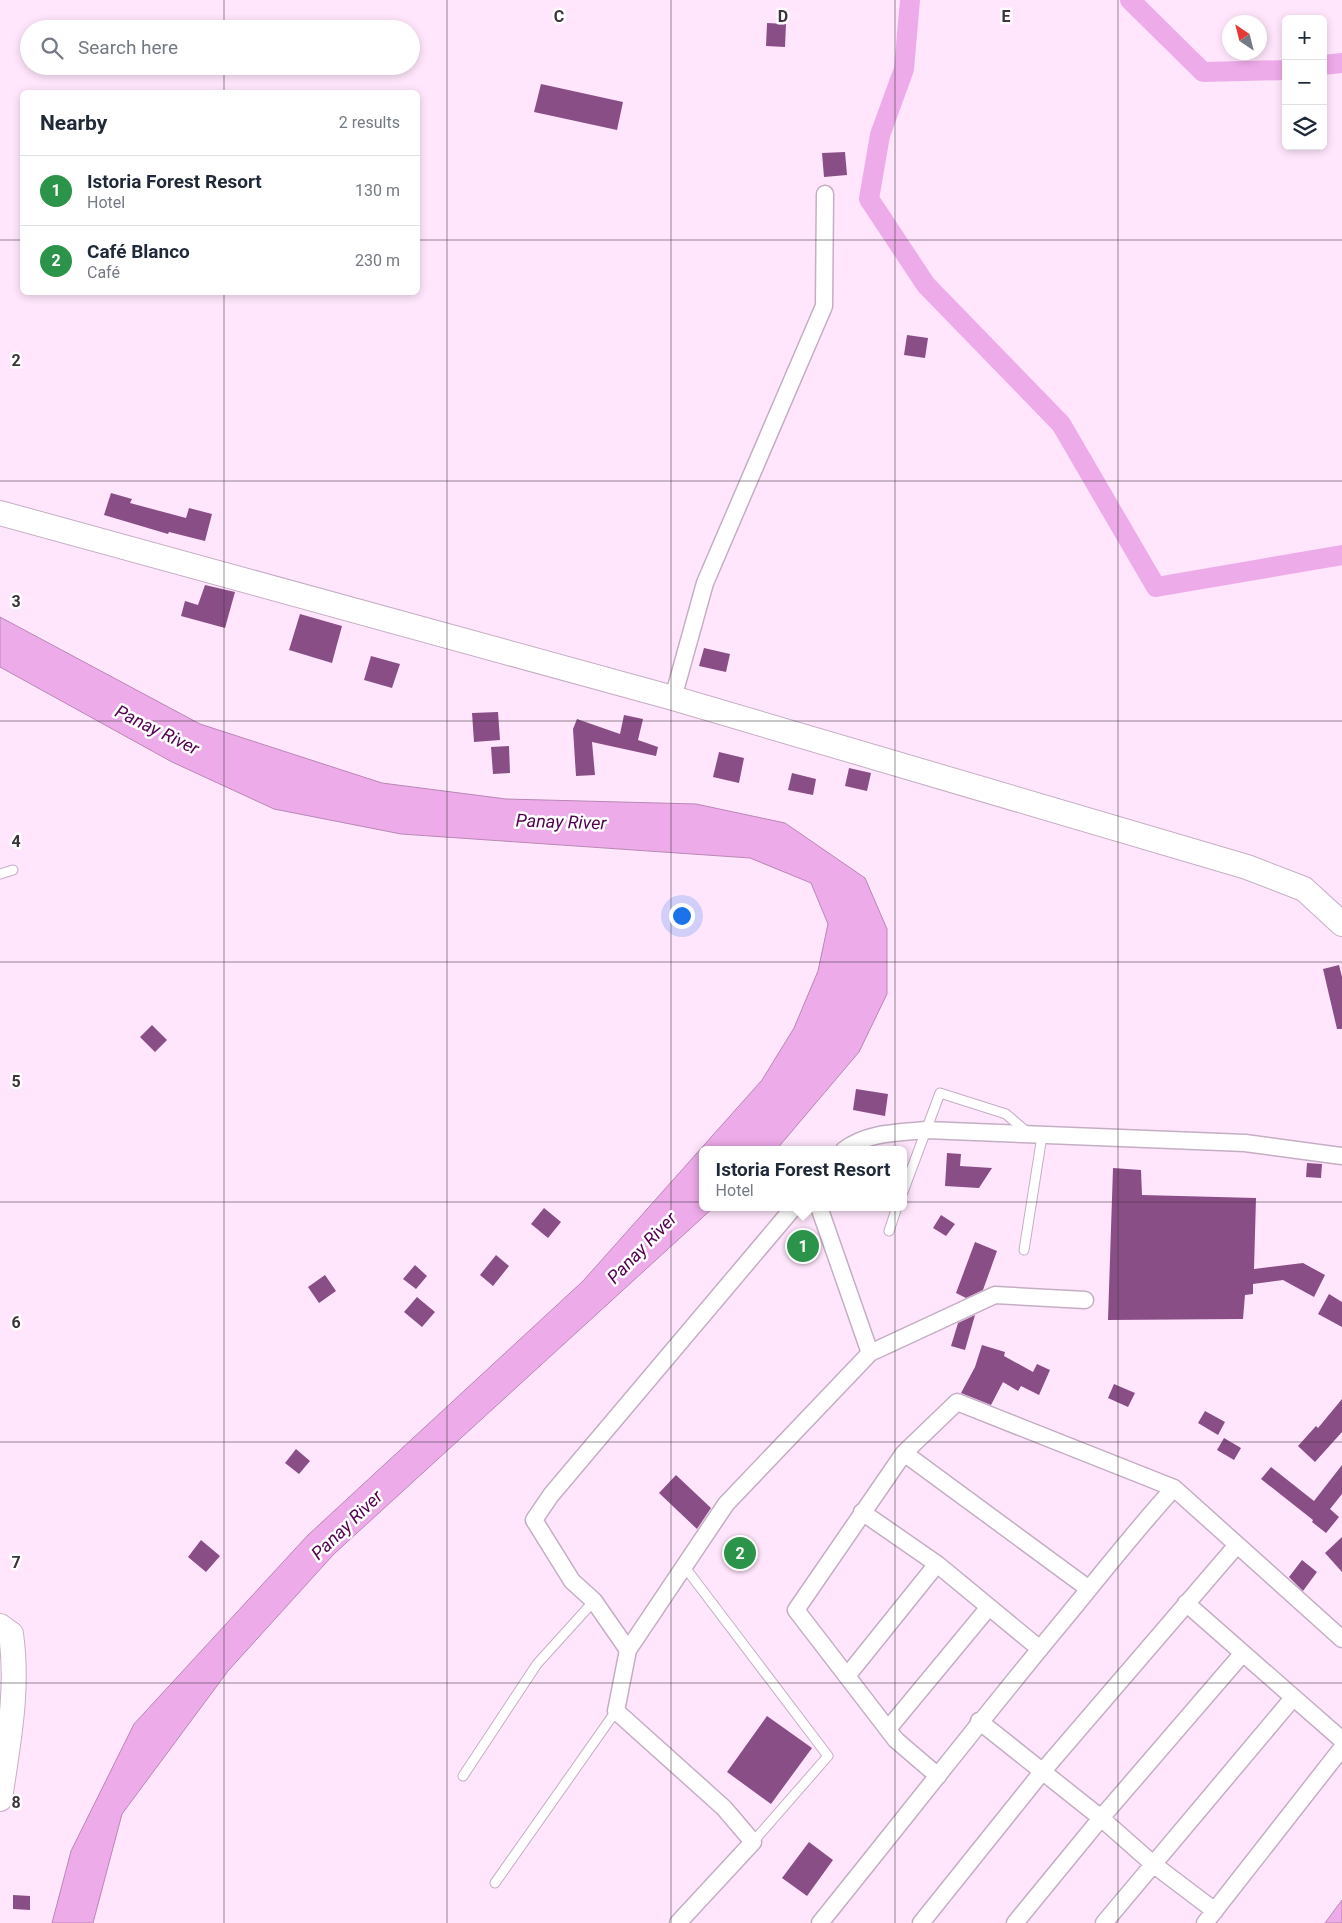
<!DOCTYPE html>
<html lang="en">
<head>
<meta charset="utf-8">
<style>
  :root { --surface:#fff; --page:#f2f2f3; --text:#1f2937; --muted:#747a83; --line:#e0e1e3; --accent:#2c934a }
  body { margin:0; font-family:Roboto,sans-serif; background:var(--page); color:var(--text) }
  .controls { position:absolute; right:15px; top:15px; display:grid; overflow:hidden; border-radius:8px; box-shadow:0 2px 8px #0003 }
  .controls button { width:45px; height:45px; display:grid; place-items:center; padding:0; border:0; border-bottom:1px solid var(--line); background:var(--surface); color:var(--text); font:25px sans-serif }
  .compass { position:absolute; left:1222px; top:15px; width:45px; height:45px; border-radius:50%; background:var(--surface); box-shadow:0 2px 8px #0003; rotate:325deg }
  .you { position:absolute; left:681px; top:915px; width:18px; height:18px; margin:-12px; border:4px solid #fff; border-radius:50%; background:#1a73e8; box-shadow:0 0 0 8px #1a73e833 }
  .badge { display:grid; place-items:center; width:32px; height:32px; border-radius:50%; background:var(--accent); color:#fff; font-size:16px; font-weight:700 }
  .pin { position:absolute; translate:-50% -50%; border:2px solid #fff; box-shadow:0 1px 5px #0006 }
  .popup { position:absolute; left:699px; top:1146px; width:208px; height:65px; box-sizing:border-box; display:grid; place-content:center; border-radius:8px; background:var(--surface); filter:drop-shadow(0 1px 4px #0005); font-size:16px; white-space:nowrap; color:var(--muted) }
  .popup b { font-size:19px; color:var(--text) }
  .popup::after { content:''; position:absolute; left:50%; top:100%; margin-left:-10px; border:10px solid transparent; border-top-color:var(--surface) }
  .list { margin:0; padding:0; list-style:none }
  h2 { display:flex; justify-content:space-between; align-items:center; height:65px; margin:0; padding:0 20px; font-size:21px }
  h2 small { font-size:16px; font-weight:400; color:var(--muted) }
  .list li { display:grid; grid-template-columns:32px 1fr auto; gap:15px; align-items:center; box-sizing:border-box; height:70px; padding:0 20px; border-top:1px solid var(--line) }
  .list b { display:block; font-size:19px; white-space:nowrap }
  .list p { margin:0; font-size:16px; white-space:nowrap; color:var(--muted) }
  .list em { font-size:16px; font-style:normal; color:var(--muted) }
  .icon { flex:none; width:28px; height:28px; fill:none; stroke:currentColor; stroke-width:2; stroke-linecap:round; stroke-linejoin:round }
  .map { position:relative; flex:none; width:1342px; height:1923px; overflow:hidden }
  .search { position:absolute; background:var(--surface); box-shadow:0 2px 8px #0003; left:20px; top:20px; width:400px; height:55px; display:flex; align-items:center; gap:12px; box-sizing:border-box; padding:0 18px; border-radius:28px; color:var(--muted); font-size:19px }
  .panel { position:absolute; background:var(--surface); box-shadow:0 2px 8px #0003; left:20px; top:90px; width:400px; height:205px; border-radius:8px }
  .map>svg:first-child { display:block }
  .water { fill:#eeabe9; stroke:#b987b5 }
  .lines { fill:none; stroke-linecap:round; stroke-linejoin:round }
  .canal { stroke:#eeabe9; stroke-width:20 }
  .building { fill:#8a4e87 }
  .lane-casing { stroke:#c5aec3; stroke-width:11 }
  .street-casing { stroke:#c5aec3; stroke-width:19 }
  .secondary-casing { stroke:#c5aec3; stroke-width:26 }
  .lane { stroke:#fff; stroke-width:9 }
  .street { stroke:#fff; stroke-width:16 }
  .secondary { stroke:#fff; stroke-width:24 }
  .grid { fill:none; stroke:#3c333b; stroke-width:1; stroke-opacity:0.55 }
  .labels { text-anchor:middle; stroke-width:5; stroke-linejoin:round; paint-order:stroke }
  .water-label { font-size:18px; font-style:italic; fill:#540052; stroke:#fff }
  .grid-label { font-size:16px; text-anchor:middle; font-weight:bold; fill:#3c333b; stroke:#fff; stroke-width:5; stroke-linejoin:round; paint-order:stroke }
</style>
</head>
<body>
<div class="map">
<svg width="1342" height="1923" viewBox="0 0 1342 1923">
  <rect width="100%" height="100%" fill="#ffe6fc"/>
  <path class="water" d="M0,617L200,724L382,783L506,799L696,804L785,823L865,878L887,929V994L859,1052L776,1150H703V1207H714L334,1554L228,1671L122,1814L93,1923H52L71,1851L134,1724L307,1536L583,1281L762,1080L794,1028L818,971L828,924L811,883L750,858L401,834L274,809L172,762L0,667Z
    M1342,1900V1923H1325Z"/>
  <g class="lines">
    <path class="canal" d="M910,0L904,69L880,135L869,199L926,285L1061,424L1156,587L1342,555
      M1130,0L1203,72L1286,70
      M1323,65L1342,63"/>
  </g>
  <path class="building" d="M767,23L786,24L785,47L766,46Z
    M541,84L623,102L617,130L534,112Z
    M845,152L847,175L824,177L822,153Z
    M907,335L928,338L925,358L904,355Z
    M111,493L132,499L130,503L186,518L189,508L212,514L205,541L169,532L168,534L104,515Z
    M205,585L235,592L225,628L181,616L185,601L198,605Z
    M300,614L342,626L332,663L289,650Z
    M704,648L730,654L726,672L699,666Z
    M371,656L400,664L392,688L364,680Z
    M498,712L500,740L474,742L472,713Z
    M624,715L643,719L638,740L658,747L656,756L592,742L595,775L576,776L573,729L577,719L620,734Z
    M509,746L510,773L493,774L491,747Z
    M719,752L744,758L739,783L713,777Z
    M849,768L871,773L867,791L845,786Z
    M792,773L816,779L813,795L788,790Z
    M1339,965L1342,977V1029H1337L1323,969Z
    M152,1025L167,1040L155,1052L140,1037Z
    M856,1089L888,1094L885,1116L853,1110Z
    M947,1153L961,1154L960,1166L992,1168L979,1188L945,1186Z
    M1307,1163L1322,1164L1321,1178L1306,1177Z
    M1113,1168L1141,1170L1142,1195L1256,1198L1254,1269L1303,1263L1325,1275L1314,1297L1283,1280L1253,1284V1294L1245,1295L1243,1319L1108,1320Z
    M544,1208L561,1222L548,1238L531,1224Z
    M941,1215L955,1224L946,1236L933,1228Z
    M975,1242L997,1251L983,1290L966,1298L956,1293Z
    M496,1255L509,1266L493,1286L480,1275Z
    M415,1265L427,1276L416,1289L403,1279Z
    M325,1275L336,1291L319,1303L308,1287Z
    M1329,1294L1342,1302V1327L1318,1314Z
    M417,1297L435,1312L422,1327L404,1312Z
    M975,1315L965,1350L951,1346L958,1323Z
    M982,1345L1005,1352L1004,1356L1033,1372L1037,1364L1050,1370L1039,1395L1021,1386L1018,1391L1003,1382L991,1405L961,1393L975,1367Z
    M1114,1384L1135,1393L1128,1407L1108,1398Z
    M1342,1399V1432L1315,1462L1298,1446L1316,1426L1318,1428Z
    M1205,1411L1225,1422L1218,1435L1198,1423Z
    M1224,1438L1241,1448L1234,1460L1217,1450Z
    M296,1449L310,1461L299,1474L285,1463Z
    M1342,1465V1494L1330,1509L1339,1517L1326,1533L1312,1522L1313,1520L1261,1479L1271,1467L1314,1501Z
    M676,1475L711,1508L697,1529L659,1493Z
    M1342,1537V1572L1325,1553Z
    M201,1540L220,1556L206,1572L188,1557Z
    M1302,1560L1317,1572L1303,1591L1289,1577Z
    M767,1716L812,1748L771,1804L727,1772Z
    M809,1842L833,1860L807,1896L782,1878Z
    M13,1895L30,1896V1910L13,1909Z"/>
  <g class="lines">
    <defs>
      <path id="lane" d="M0,874L13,870
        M903,1192L940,1093L1006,1114L1028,1133
        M889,1231L897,1207
        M1024,1250L1042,1136
        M684,1566L828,1756L753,1842
        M463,1776L537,1664L594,1601
        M495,1883L616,1711"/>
      <path id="street" d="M673,698L705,583L824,306L825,194
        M844,1150C868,1132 897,1133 926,1130L1245,1143L1342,1156
        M819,1207L870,1353
        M904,1453L957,1402L1174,1488L1342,1639
        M862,1512L937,1564L1040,1649
        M1186,1603L1342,1740
        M628,1650L594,1601L572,1581L534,1520L551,1495L794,1207
        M847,1676L937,1564
        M979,1721L1101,1818L1153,1864L1215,1911
        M888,1729L989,1607
        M938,1776L896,1740L796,1610L904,1453L1089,1589
        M678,1923L753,1842L724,1808L616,1711L628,1650L726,1504L870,1353L995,1295L1085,1300
        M820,1923C899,1825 977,1725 1057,1628C1096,1581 1133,1533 1174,1488
        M921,1923L1042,1772L1237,1545
        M1015,1923L1101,1818L1243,1653
        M1104,1923L1293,1698
        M1205,1923L1342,1748"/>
      <path id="secondary" d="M0,513L673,698L1247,867L1304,889L1342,924
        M0,1626L11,1634C19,1690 8,1744 0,1799"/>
    </defs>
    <use href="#lane" class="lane-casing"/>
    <use href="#street" class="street-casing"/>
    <use href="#secondary" class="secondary-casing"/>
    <use href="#lane" class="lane"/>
    <use href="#street" class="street"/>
    <use href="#secondary" class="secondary"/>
  </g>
  <path class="grid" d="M224,0V29M447,0V1923M671,0V1923M895,0V1923M1118,0V1923M224,66V92M0,240H22M418,240H1342M224,292V1923M0,481H1342M0,721H1342M0,962H1342M0,1202H1342M0,1442H1342M0,1683H1342"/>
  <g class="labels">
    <g class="water-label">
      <text transform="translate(157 730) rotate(26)" y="6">Panay River</text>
      <text transform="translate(561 822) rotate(2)" y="6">Panay River</text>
      <text transform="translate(642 1248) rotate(-46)" y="6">Panay River</text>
      <text transform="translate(347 1525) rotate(-44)" y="6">Panay River</text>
    </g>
  </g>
  <g class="grid-label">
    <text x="559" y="22">C</text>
    <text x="783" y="22">D</text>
    <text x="1006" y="22">E</text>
    <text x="16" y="366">2</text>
    <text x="16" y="607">3</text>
    <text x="16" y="847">4</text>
    <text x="16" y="1087">5</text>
    <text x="16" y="1328">6</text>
    <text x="16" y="1568">7</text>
    <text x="16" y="1808">8</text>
  </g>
</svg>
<div class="controls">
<button>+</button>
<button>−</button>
<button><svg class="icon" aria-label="layers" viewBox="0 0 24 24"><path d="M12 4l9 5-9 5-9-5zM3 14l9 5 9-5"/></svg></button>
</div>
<svg class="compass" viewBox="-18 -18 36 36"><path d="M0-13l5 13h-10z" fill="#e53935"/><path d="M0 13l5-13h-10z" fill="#747a83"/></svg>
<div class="you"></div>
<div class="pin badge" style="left:803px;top:1246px">1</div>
<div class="popup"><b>Istoria Forest Resort</b>Hotel</div>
<div class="pin badge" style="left:740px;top:1553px">2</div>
<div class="search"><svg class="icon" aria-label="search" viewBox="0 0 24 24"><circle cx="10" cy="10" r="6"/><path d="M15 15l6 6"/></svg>Search here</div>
<section class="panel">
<h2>Nearby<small>2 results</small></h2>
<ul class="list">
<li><span class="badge">1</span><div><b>Istoria Forest Resort</b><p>Hotel</p></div><em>130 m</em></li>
<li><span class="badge">2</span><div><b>Café Blanco</b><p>Café</p></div><em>230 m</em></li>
</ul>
</section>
</div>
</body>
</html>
